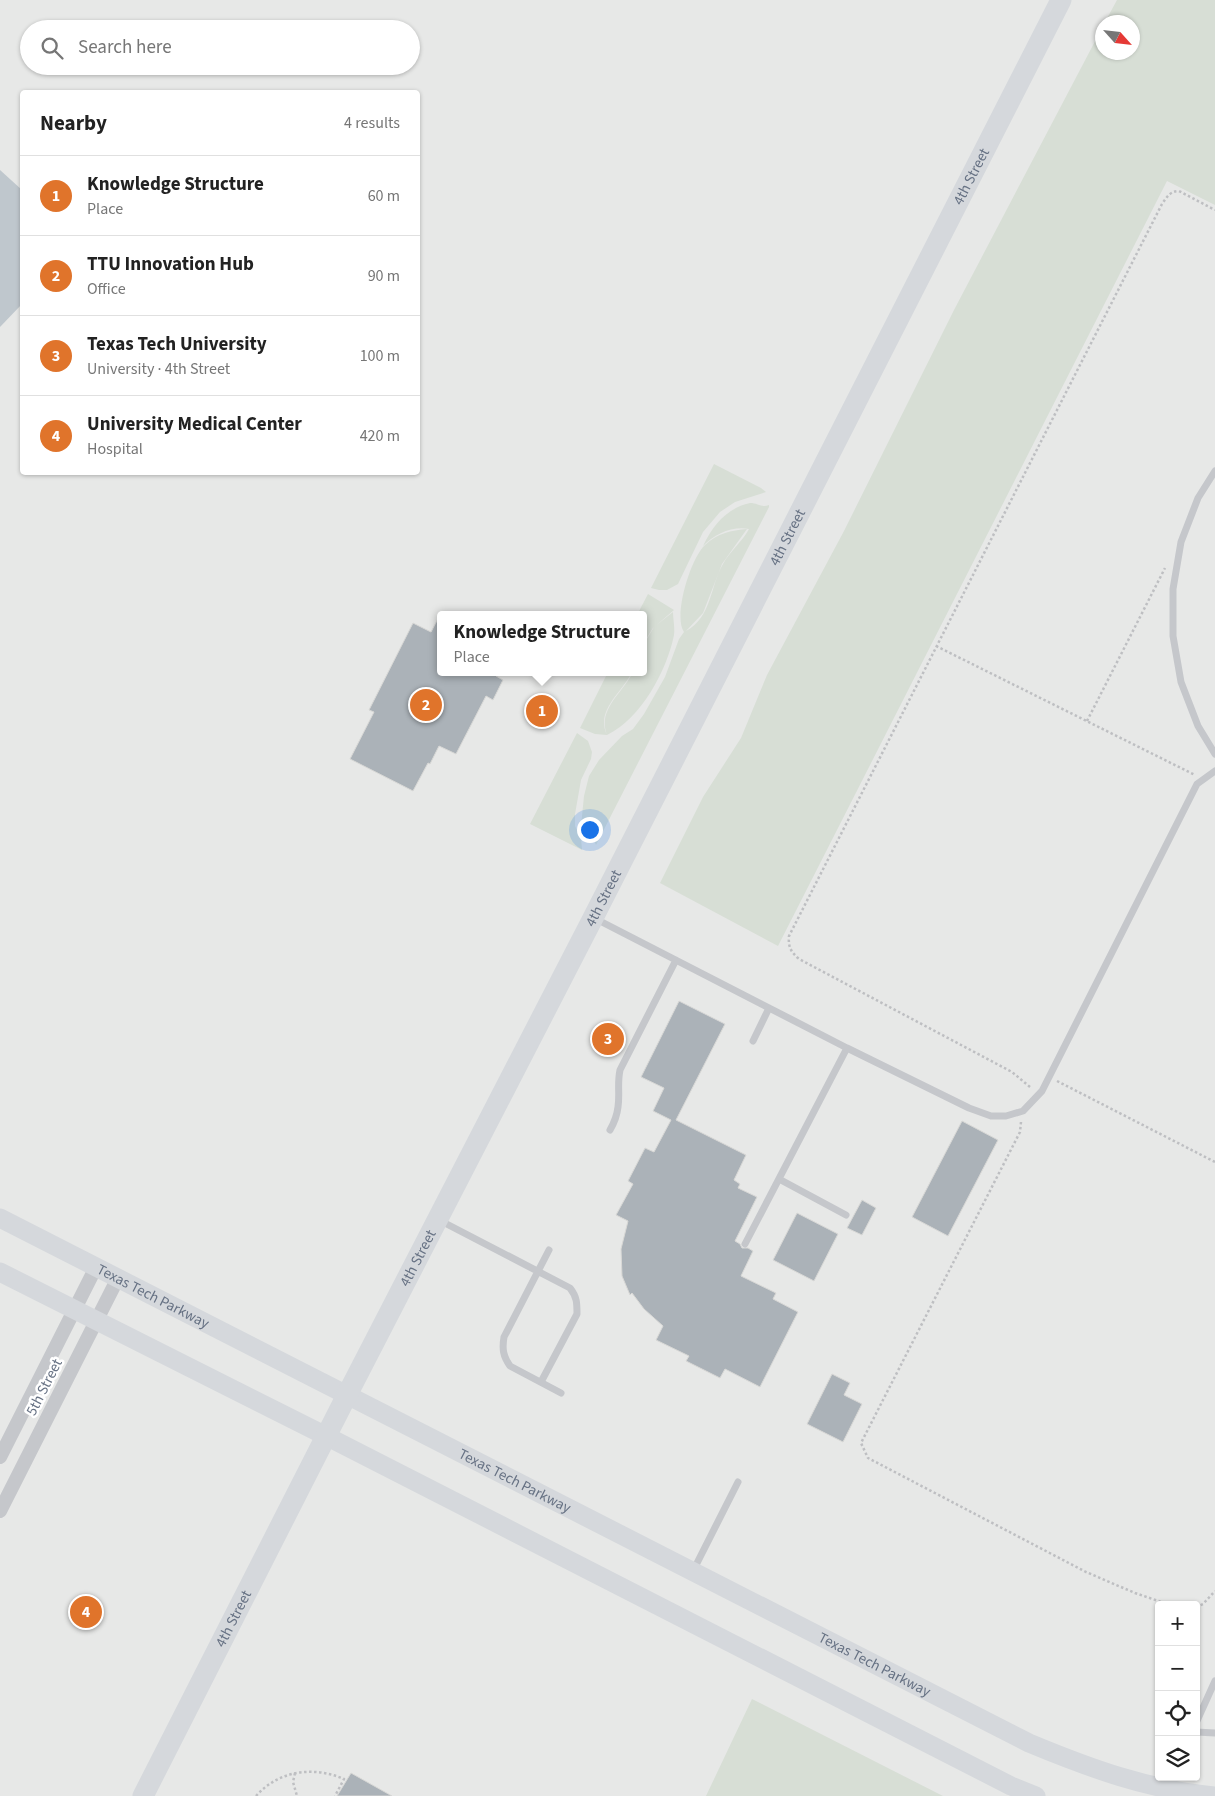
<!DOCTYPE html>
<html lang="en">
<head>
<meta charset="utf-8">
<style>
  :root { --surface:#fff; --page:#f2f2f2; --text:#222; --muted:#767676; --line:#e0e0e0; --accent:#e0742b }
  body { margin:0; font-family:"Source Sans 3",sans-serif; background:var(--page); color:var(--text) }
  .controls { position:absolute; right:15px; bottom:15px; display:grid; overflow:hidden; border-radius:5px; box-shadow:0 1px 4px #0004 }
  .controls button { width:45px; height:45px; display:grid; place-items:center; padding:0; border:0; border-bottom:1px solid var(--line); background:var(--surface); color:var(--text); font:25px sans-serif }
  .compass { position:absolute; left:1095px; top:15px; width:45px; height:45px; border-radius:50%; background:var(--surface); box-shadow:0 1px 4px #0004; rotate:117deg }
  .you { position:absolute; left:589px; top:829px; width:18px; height:18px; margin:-12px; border:4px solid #fff; border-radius:50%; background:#1a73e8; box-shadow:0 0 0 8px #1a73e833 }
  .badge { display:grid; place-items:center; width:32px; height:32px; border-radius:50%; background:var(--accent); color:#fff; font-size:16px; font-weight:700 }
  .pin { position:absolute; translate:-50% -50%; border:2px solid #fff; box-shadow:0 1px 5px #0006 }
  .popup { position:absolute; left:437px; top:611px; width:210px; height:65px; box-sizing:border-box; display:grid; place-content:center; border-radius:5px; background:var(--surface); filter:drop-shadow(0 1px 4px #0005); font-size:16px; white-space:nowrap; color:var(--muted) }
  .popup b { font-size:19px; color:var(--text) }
  .popup::after { content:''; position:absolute; left:50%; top:100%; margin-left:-10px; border:10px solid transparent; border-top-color:var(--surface) }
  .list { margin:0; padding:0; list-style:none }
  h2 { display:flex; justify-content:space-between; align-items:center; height:65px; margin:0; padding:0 20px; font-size:21px }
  h2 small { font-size:16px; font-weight:400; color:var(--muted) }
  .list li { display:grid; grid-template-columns:32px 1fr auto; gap:15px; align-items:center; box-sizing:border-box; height:80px; padding:0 20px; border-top:1px solid var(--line) }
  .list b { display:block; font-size:19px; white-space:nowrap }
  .list p { margin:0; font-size:16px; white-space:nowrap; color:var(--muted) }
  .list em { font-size:16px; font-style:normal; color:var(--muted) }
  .icon { flex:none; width:28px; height:28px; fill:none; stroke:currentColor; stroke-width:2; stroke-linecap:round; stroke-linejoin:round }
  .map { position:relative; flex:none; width:1215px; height:1796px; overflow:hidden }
  .search { position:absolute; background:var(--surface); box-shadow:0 1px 4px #0004; left:20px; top:20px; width:400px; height:55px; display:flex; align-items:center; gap:12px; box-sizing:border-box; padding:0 18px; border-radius:28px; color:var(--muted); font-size:19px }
  .panel { position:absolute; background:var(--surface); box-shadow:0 1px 4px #0004; left:20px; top:90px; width:400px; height:385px; border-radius:5px }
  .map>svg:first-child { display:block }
  .built { fill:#e7e8e7; fill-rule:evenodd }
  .green { fill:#d7ded5 }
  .water { fill:#bfc7cd }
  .building { fill:#abb2b8; stroke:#d8d8d6 }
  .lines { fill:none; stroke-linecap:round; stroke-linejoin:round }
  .path { stroke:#bebfc2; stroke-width:2.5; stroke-dasharray:2.5 2.5; stroke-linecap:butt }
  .service { stroke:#c5c7cb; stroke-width:7 }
  .minor { stroke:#c5c7cb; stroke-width:14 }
  .secondary { stroke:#d5d8dc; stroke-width:19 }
  .primary { stroke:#d5d8dc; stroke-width:21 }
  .labels { text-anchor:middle; stroke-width:5; stroke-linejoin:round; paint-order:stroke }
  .street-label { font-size:15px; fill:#677284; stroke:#fff }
</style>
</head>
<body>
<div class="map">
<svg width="1215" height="1796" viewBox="0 0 1215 1796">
  <rect width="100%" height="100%" fill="#f6f7f4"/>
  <path class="built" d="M0,0H1215V1796H0ZM1102,22H1132V52H1102ZM29,29H411V66H29ZM22,92H418V472H22ZM441,615H643V672H441ZM1159,1605H1196V1777H1159Z"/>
  <path class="green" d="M1117,0H1215V205L1167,181L778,946L660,883L703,797L741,738L767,675L844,531L954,310L1102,28V52H1132V22H1105Z
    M714,464L761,488L766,492L735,502L720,512L703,532L678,584L667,590H659L651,588Z
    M750,503C758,503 762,508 769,505V507L596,845L594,840L586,835L581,826L584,796L589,776L599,760L622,736L633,729L644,714L665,677L679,639L684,632C673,617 690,559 705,545C716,534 732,530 747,529L722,564L703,613L686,631C712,617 710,586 723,564C730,551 742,542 749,529C732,526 715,534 703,546C713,525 727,508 750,503Z
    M648,594L674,610L653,628L643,644V615H637Z
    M673,612C673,619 675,627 674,635C667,670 641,719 607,735C597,709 623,693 633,672H643L644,644L654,627Z
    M608,672H632C622,693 595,710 607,735L595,734L580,728Z
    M577,733L588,741L592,752L591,759L581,780L575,814V826L581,838L582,850L530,824Z
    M752,1699L943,1796H706Z"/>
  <path class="water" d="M0,170L22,190V304L0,327Z"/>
  <path class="building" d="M441,613V672H498L496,676L503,680L493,700L486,696L456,754L439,746L430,764L428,763L413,791L350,759L374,712L369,710L413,623L431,632Z
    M679,1001L725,1024L676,1120L746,1155L734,1180L740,1184L738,1188L757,1197L735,1241L740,1244L742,1248H748L753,1251L741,1276L776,1293L773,1299L798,1312L760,1387L725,1369L720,1378L686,1361L689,1356L656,1340L663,1326L644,1309L632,1293L630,1295L622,1276L621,1249L628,1221L616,1215L633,1184L628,1181L645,1148L654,1152L671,1120L653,1111L664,1088L641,1077Z
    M962,1121L998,1140L948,1236L912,1217Z
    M862,1200L876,1208L862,1235L847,1228Z
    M797,1213L838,1234L814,1281L773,1260Z
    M832,1374L850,1383L844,1395L862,1404L843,1442L807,1424Z
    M351,1773L392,1796H337Z"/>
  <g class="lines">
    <path class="path" d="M936,646L1195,775
      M1087,721L1165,568
      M1057,1081L1215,1162
      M1030,1087L1012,1072L799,959C791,952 788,947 789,936L1162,204C1167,197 1170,191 1179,191L1215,210
      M1021,1122L1020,1132L861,1443L868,1458L1086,1572L1135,1593L1170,1605
      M1196,1607L1203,1604L1215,1591
      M295,1773L293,1782L297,1796
      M256,1796C279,1770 314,1766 344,1779L335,1796"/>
    <path class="service" d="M1215,471L1198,498L1181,542L1173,589V636L1181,682L1198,726L1215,754
      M596,919L847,1048L745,1244
      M753,1041L769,1008
      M847,1048L969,1108L991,1116H1006L1023,1111L1042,1091L1197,784L1215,771
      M610,1130C614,1123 617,1116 618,1107C620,1094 617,1084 620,1070L676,960
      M779,1179L846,1215
      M439,1220L570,1288C577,1297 577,1303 577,1314L541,1382
      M549,1250L504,1337C502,1349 503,1356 510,1366L561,1393
      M693,1571L738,1482
      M1196,1723L1215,1681
      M1196,1732L1215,1733"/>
    <path class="minor" d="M0,1457L96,1267
      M0,1511L118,1278"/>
    <g class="secondary">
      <path id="s1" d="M0,1218L1029,1743C1089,1768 1149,1790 1215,1796"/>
      <path d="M0,1272L326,1436L1011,1786L1036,1796"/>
    </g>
    <path class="primary" id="s2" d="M143,1796L347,1395L593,918L1061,0"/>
  </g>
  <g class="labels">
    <g class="street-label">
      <text dy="5" stroke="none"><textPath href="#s2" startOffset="1819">4th Street</textPath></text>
      <text dy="5" stroke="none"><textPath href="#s2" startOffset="1414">4th Street</textPath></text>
      <text dy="5" stroke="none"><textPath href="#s2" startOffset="1009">4th Street</textPath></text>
      <text dy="5" stroke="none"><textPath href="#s2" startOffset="604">4th Street</textPath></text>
      <text dy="5" stroke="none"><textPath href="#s1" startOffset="172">Texas Tech Parkway</textPath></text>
      <text transform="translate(44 1387) rotate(-63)" y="5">5th Street</text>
      <text dy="5" stroke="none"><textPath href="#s1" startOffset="578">Texas Tech Parkway</textPath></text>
      <text dy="5" stroke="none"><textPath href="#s2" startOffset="199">4th Street</textPath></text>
      <text dy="5" stroke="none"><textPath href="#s1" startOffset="982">Texas Tech Parkway</textPath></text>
    </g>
  </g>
</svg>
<div class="controls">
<button>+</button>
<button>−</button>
<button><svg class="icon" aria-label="locate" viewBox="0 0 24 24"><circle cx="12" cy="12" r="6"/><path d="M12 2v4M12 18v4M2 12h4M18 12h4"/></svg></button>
<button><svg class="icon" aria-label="layers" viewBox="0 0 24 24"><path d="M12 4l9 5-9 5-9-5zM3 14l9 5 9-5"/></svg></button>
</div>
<svg class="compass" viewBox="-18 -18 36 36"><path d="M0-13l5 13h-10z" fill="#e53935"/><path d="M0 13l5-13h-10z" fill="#767676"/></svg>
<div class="you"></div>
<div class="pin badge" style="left:542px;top:711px">1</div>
<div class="popup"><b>Knowledge Structure</b>Place</div>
<div class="pin badge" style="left:426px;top:705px">2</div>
<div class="pin badge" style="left:608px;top:1039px">3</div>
<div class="pin badge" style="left:86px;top:1612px">4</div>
<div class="search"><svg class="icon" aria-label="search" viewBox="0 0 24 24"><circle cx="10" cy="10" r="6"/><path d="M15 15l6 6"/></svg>Search here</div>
<section class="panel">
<h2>Nearby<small>4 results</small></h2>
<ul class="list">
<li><span class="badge">1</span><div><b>Knowledge Structure</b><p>Place</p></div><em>60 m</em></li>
<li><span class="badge">2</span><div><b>TTU Innovation Hub</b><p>Office</p></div><em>90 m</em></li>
<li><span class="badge">3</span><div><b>Texas Tech University</b><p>University · 4th Street</p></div><em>100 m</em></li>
<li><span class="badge">4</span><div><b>University Medical Center</b><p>Hospital</p></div><em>420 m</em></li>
</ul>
</section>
</div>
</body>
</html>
